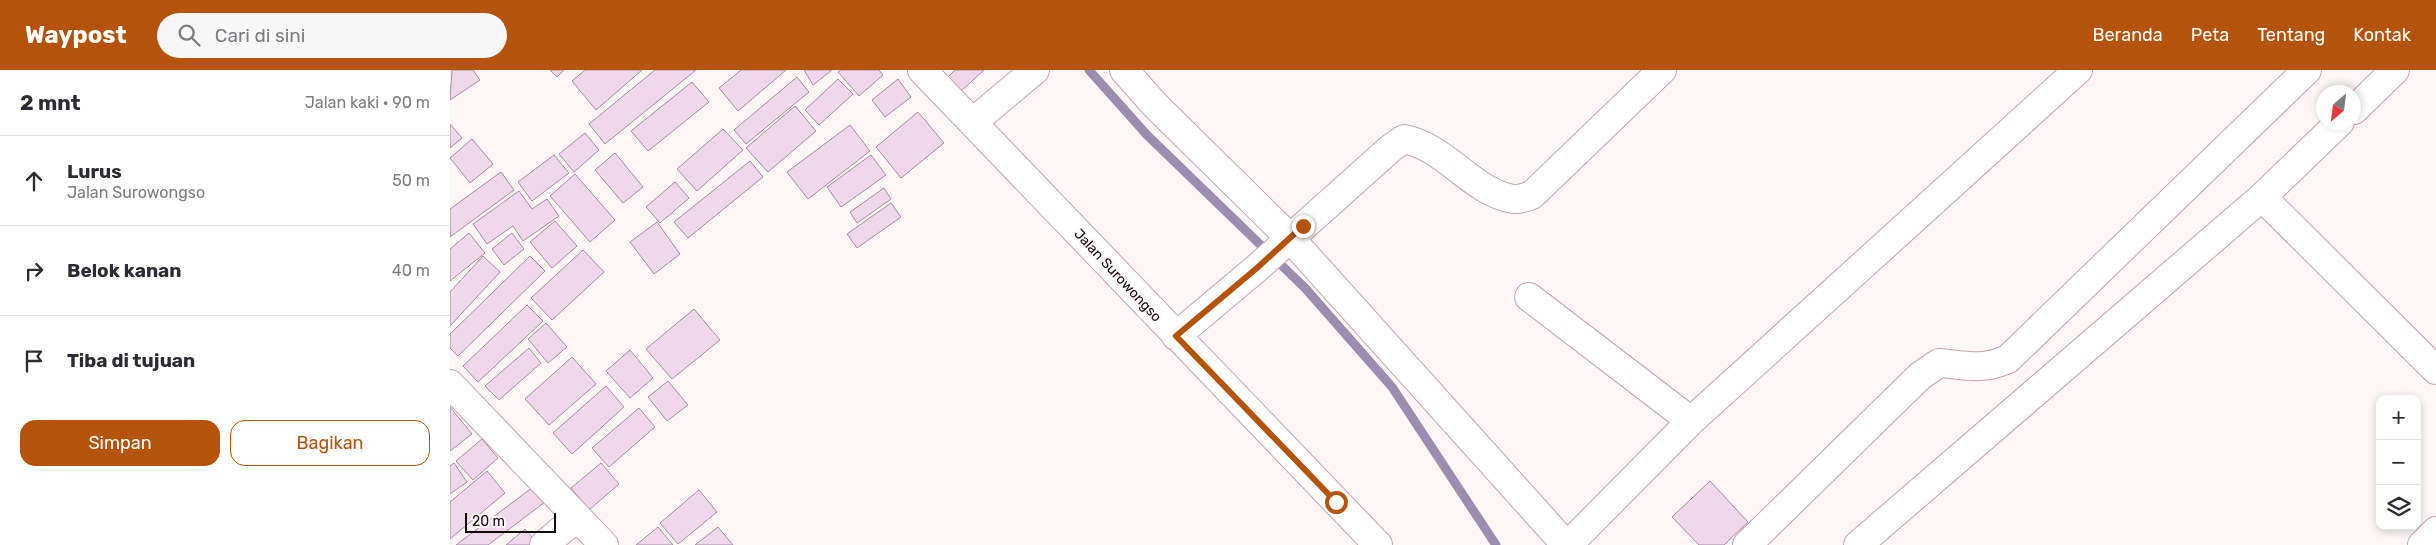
<!DOCTYPE html>
<html lang="id">
<head>
<meta charset="utf-8">
<style>
  :root { --surface:#fff; --page:#f7f7f7; --text:#2b2b33; --muted:#7c7c81; --line:#e1e1e2; --accent:#b45309 }
  body { margin:0; font-family:Rubik,sans-serif; background:var(--page); color:var(--text) }
  .controls { position:absolute; right:15px; bottom:15px; display:grid; overflow:hidden; border-radius:10px; box-shadow:0 2px 8px #0003 }
  .controls button { width:45px; height:45px; display:grid; place-items:center; padding:0; border:0; border-bottom:1px solid var(--line); background:var(--surface); color:var(--text); font:25px sans-serif }
  .compass { position:absolute; left:1866px; top:15px; width:45px; height:45px; border-radius:50%; background:var(--surface); box-shadow:0 2px 8px #0003; rotate:208deg }
  .scale { position:absolute; left:15px; bottom:12px; width:91px; box-sizing:border-box; padding-left:5px; border:2px solid #140a0c; border-top:0; font-size:14px; line-height:18px; white-space:nowrap; color:#140a0c; -webkit-text-stroke:4px #fdf6f7; paint-order:stroke }
  .stop { position:absolute; width:15px; height:15px; margin:-11px; border:4px solid #b45309; border-radius:50%; background:#fff }
  .stop.end { background:#b45309; border-color:#fff; box-shadow:0 1px 5px #0008 }
  .list { margin:0; padding:0; list-style:none }
  h2 { display:flex; justify-content:space-between; align-items:center; height:65px; margin:0; padding:0 20px; font-size:21px }
  h2 small { font-size:16px; font-weight:400; color:var(--muted) }
  .list li { display:grid; grid-template-columns:32px 1fr auto; gap:15px; align-items:center; box-sizing:border-box; height:90px; padding:0 20px; border-top:1px solid var(--line) }
  .list b { display:block; font-size:19px; white-space:nowrap }
  .list p { margin:0; font-size:16px; white-space:nowrap; color:var(--muted) }
  .list em { font-size:16px; font-style:normal; color:var(--muted) }
  .actions { display:flex; gap:10px; padding:15px 20px }
  .actions a { flex:1; padding:11px 0; border:1px solid var(--accent); border-radius:15px; text-align:center; font-size:18px; color:var(--accent) }
  .actions .main { background:var(--accent); color:#fff }
  .icon { flex:none; width:28px; height:28px; fill:none; stroke:currentColor; stroke-width:2; stroke-linecap:round; stroke-linejoin:round }
  .map { position:relative; flex:none; width:1986px; height:475px; overflow:hidden }
  header { display:flex; align-items:center; gap:30px; box-sizing:border-box; height:70px; padding:0 25px; background:var(--accent); color:#fff }
  header strong { font-size:24px }
  nav { display:flex; gap:28px; margin-inline-start:auto; font-size:18px }
  .search { width:350px; height:45px; background:var(--page); display:flex; align-items:center; gap:12px; box-sizing:border-box; padding:0 18px; border-radius:28px; color:var(--muted); font-size:19px }
  main { display:flex }
  aside { flex:1; background:var(--surface) }
  .map>svg:first-child { display:block }
  .lines { fill:none; stroke-linecap:round; stroke-linejoin:round }
  .stream { stroke:#9c8db0; stroke-width:9 }
  .building { fill:#f0d7eb; stroke:#a48da0 }
  .minor-casing { stroke:#c4a4aa; stroke-width:30 }
  .minor { stroke:#fff; stroke-width:28 }
  .route { stroke:#b45309; stroke-width:6 }
  .labels { text-anchor:middle; stroke-width:4; stroke-linejoin:round; paint-order:stroke }
  .street-label { font-size:14px; fill:#140a0c; stroke:#fdf6f7 }
</style>
</head>
<body>
<header>
<strong>Waypost</strong>
<div class="search"><svg class="icon" aria-label="search" viewBox="0 0 24 24"><circle cx="10" cy="10" r="6"/><path d="M15 15l6 6"/></svg>Cari di sini</div>
<nav><a>Beranda</a><a>Peta</a><a>Tentang</a><a>Kontak</a></nav>
</header>
<main>
<aside>
<h2>2 mnt<small>Jalan kaki · 90 m</small></h2>
<ul class="list">
<li><svg class="icon" aria-label="ahead" viewBox="0 0 24 24"><path d="M12 20V5M6 11l6-6 6 6"/></svg><div><b>Lurus</b><p>Jalan Surowongso</p></div><em>50 m</em></li>
<li><svg class="icon" aria-label="right" viewBox="0 0 24 24"><path d="M7 20v-9h11M14 6l5 5-5 5"/></svg><div><b>Belok kanan</b></div><em>40 m</em></li>
<li><svg class="icon" aria-label="arrive" viewBox="0 0 24 24"><path d="M6 21V4h12l-3 4 3 4H6"/></svg><div><b>Tiba di tujuan</b></div></li>
</ul>
<div class="actions"><a class="main">Simpan</a><a>Bagikan</a></div>
</aside>
<div class="map">
<svg width="1986" height="475" viewBox="0 0 1986 475">
  <rect width="100%" height="100%" fill="#fdf6f7"/>
  <g class="lines">
    <path class="stream" d="M639,0L697,65L855,218L942,317L1046,475"/>
  </g>
  <path class="building" d="M2,0H23L30,10L0,30Z
    M100,0H114L107,7Z
    M135,0H192L146,40L122,11Z
    M205,0H246L155,74L139,54Z
    M291,0H336L288,41L269,18Z
    M354,0H382L363,15Z
    M391,0H429L433,5L409,26L388,2Z
    M505,0H534L510,22L497,8Z
    M347,7L359,22L296,74L284,60Z
    M388,9L403,24L369,55L355,40Z
    M448,9L461,27L435,47L422,30Z
    M242,12L259,32L198,81L181,61Z
    M345,36L366,61L318,102L296,78Z
    M468,42L494,73L451,108L426,77Z
    M0,54L12,68L0,78Z
    M400,55L420,81L358,129L337,102Z
    M273,59L293,80L247,121L227,99Z
    M135,63L149,80L124,102L109,84Z
    M22,69L43,94L20,113L0,88Z
    M165,83L193,117L173,133L145,100Z
    M104,85L119,103L82,131L68,112Z
    M421,85L436,105L391,137L377,117Z
    M300,91L313,107L238,168L224,152Z
    M51,102L64,120L0,167V139Z
    M125,104L165,150L140,172L100,126Z
    M225,112L239,128L210,153L196,137Z
    M434,118L441,129L407,153L400,142Z
    M69,121L82,139L97,129L109,146L73,171L63,156L37,174L23,154Z
    M441,133L451,147L407,178L397,164Z
    M105,151L127,176L102,198L80,172Z
    M207,152L230,184L204,204L180,172Z
    M19,163L35,183L0,211V179Z
    M62,163L74,179L54,195L42,179Z
    M133,180L154,202L102,250L81,228Z
    M33,186L50,202L0,256V222Z
    M80,186L95,201L8,286L0,278V264Z
    M77,235L93,251L28,312L13,296Z
    M244,239L270,270L222,309L196,279Z
    M96,253L117,277L98,293L78,269Z
    M79,278L91,293L49,330L35,316Z
    M180,280L203,308L180,328L156,301Z
    M122,287L146,314L99,355L75,329Z
    M218,311L238,335L217,351L198,327Z
    M156,316L174,337L122,384L103,363Z
    M0,337L22,364L0,381Z
    M189,338L205,357L159,397L142,378Z
    M32,369L48,388L23,410L6,391Z
    M4,393L17,412L0,424V396Z
    M151,393L169,414L139,440L121,418Z
    M37,401L55,423L0,469V432Z
    M1260,411L1298,452L1274,475H1249L1222,447Z
    M83,417L95,432L38,475H6Z
    M249,420L267,442L228,474L210,453Z
    M208,457L223,475H186Z
    M268,457L283,475H245Z
    M75,459L89,475H56Z"/>
  <g class="lines">
    <defs>
      <path id="minor" d="M472,0L928,475
        M674,0L705,35L840,168L1116,475
        M1904,40L1945,0
        M523,52L585,0
        M1812,127L1986,300
        M1079,227L1241,351
        M726,266L807,198L941,78L954,69C996,77 1022,122 1063,129C1069,130 1076,127 1082,125L1212,0
        M0,314L154,475
        M94,475L127,447
        M1118,475L1241,351L1628,0
        M1297,475L1470,306L1489,293C1516,295 1531,301 1558,289L1857,0
        M1408,475L1812,127L1890,52
        M1972,475L1986,461"/>
    </defs>
    <use href="#minor" class="minor-casing"/>
    <use href="#minor" class="minor"/>
  </g>
  <g class="lines">
    <path class="route" d="M853,156L807,198L726,266L886,432"/>
  </g>
  <g class="labels">
    <g class="street-label">
      <text transform="translate(668 205) rotate(47)" y="5">Jalan Surowongso</text>
    </g>
  </g>
</svg>
<div class="controls">
<button>+</button>
<button>−</button>
<button><svg class="icon" aria-label="layers" viewBox="0 0 24 24"><path d="M12 4l9 5-9 5-9-5zM3 14l9 5 9-5"/></svg></button>
</div>
<svg class="compass" viewBox="-18 -18 36 36"><path d="M0-13l5 13h-10z" fill="#e53935"/><path d="M0 13l5-13h-10z" fill="#7c7c81"/></svg>
<div class="scale">20 m</div>
<div class="stop" style="left:886px;top:432px"></div>
<div class="stop end" style="left:853px;top:156px"></div>
</div>
</main>
</body>
</html>
